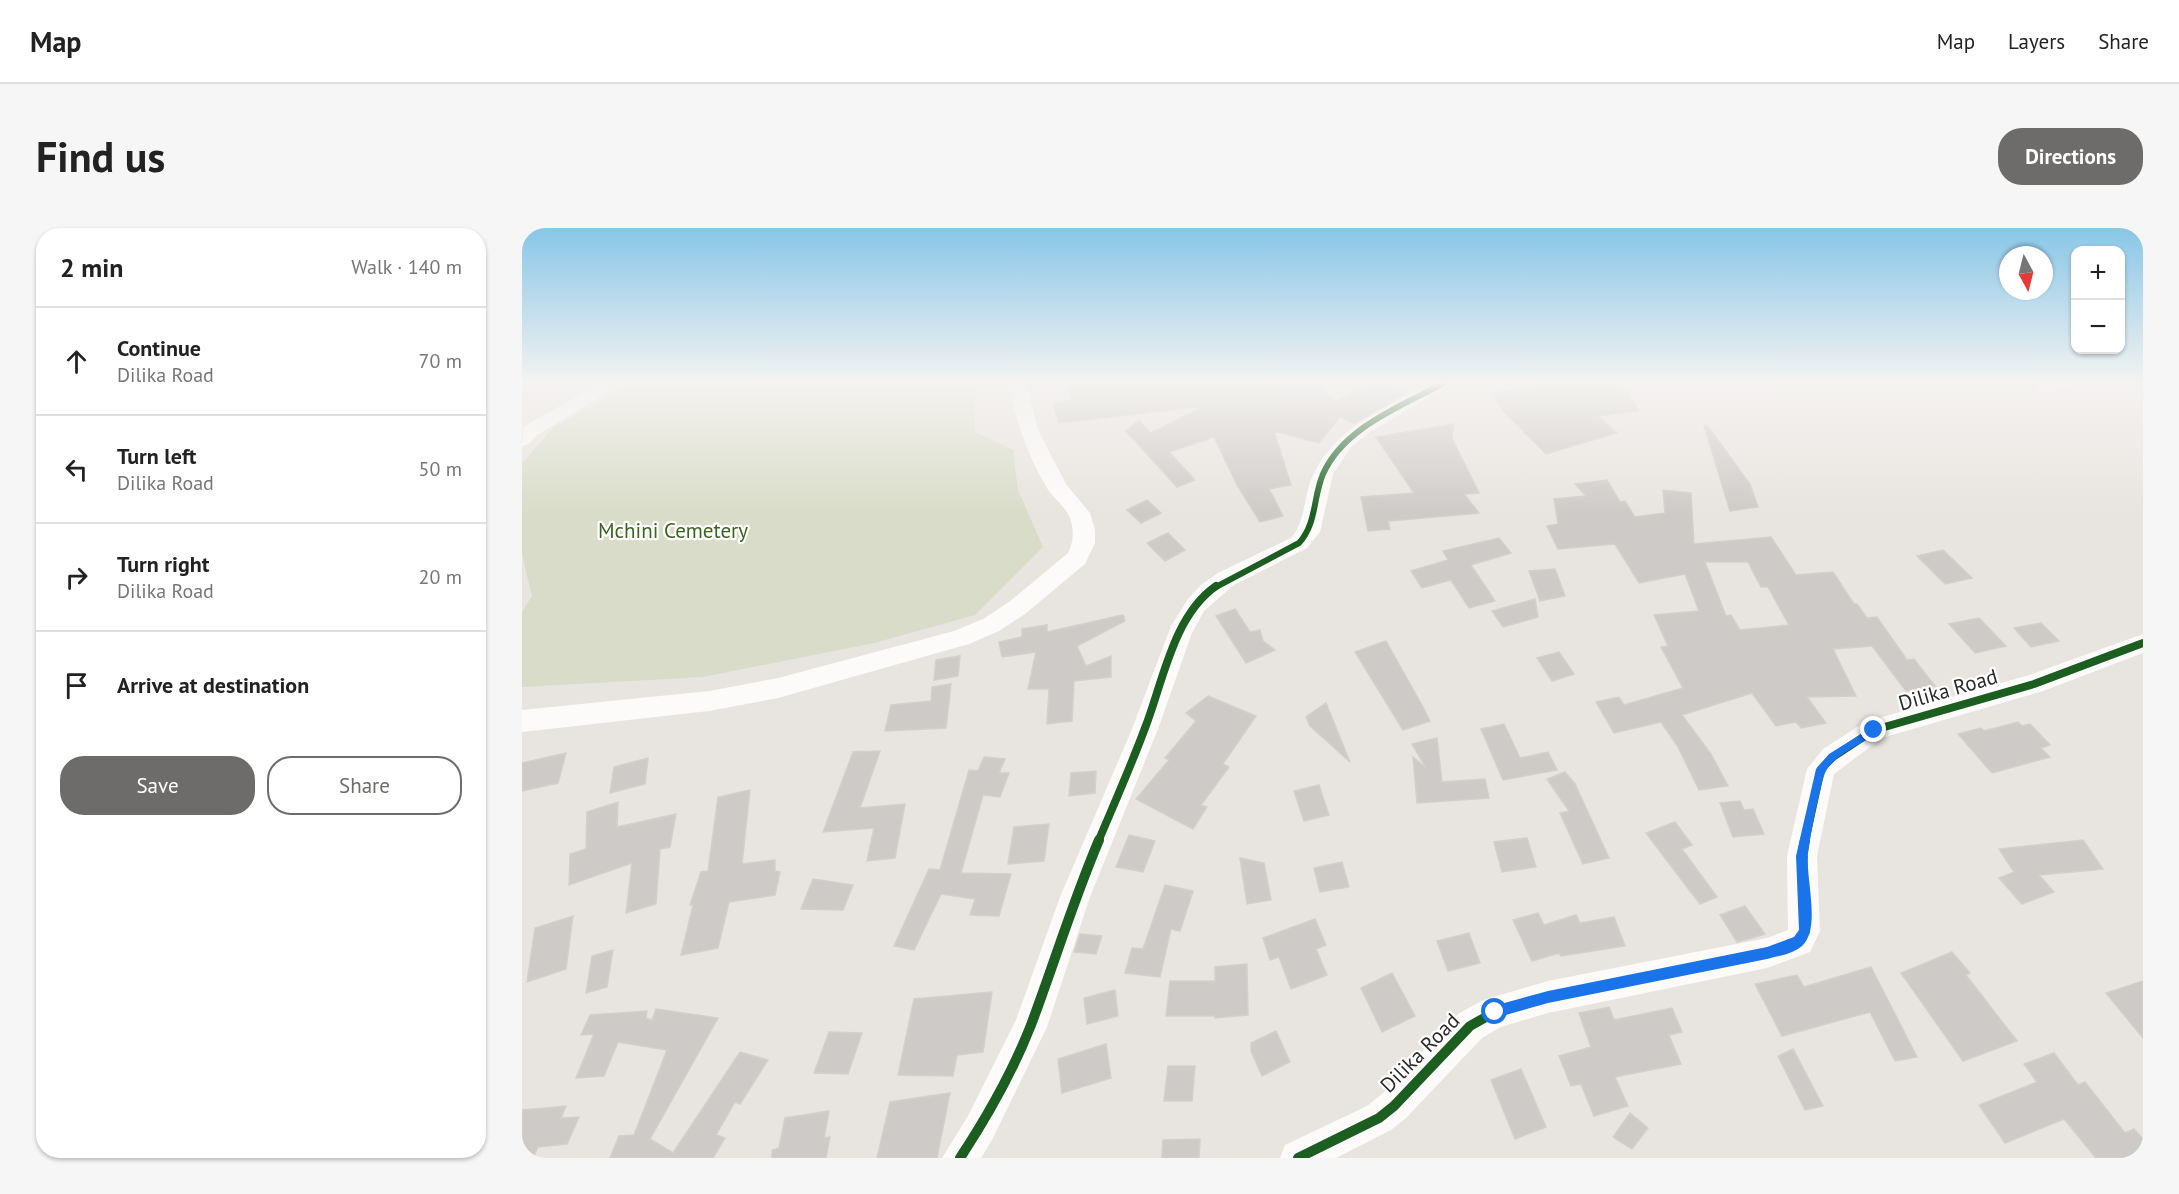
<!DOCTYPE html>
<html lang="en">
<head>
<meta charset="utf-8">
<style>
  :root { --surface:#fff; --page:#f6f6f6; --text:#222; --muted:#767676; --line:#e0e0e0; --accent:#6d6c6a }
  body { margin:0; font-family:"PT Sans",sans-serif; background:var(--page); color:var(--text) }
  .controls { position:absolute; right:18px; top:18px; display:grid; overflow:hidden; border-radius:12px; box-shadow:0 2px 4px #0004 }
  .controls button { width:54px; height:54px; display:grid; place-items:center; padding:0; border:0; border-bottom:2px solid var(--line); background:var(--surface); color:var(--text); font:30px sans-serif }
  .compass { position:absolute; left:1477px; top:18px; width:54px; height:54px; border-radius:50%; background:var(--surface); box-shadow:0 2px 4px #0004; rotate:173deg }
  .stop { position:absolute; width:18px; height:18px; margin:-14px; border:4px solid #1a73e8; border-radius:50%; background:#fff }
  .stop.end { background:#1a73e8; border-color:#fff; box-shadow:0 2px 6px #0008 }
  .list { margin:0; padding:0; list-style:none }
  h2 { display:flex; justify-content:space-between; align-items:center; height:78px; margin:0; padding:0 24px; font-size:26px }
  h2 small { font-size:20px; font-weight:400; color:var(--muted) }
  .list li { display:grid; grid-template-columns:39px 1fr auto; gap:18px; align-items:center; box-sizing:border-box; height:108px; padding:0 24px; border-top:2px solid var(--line) }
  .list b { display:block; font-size:22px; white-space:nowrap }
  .list p { margin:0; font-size:20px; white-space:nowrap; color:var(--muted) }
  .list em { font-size:20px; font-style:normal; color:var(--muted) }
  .actions { display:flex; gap:12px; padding:18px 24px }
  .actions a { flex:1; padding:14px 0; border:2px solid var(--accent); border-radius:24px; text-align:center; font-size:21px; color:var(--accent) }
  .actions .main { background:var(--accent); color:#fff }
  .icon { flex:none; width:33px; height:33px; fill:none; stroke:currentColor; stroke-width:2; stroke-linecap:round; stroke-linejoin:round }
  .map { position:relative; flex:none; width:1621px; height:930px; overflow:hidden; border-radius:24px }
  header { display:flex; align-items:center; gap:36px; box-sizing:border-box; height:84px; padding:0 30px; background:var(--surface); border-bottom:2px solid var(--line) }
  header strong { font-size:28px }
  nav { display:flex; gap:33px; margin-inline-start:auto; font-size:21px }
  .intro { display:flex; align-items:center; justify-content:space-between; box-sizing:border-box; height:144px; padding:0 36px }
  h1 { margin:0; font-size:42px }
  .button { padding:15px 27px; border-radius:24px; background:var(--accent); color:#fff; font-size:21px; font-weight:700 }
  main { display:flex; gap:36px; padding:0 36px }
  aside { flex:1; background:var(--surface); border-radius:24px; box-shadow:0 2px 4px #0004 }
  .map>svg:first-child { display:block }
  .cemetery { fill:#d8dcc8 }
  .building { fill:#cdcac7; stroke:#d3d0cc; stroke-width:1.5; fill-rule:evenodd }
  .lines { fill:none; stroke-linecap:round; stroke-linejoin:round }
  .street { fill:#fcfbfa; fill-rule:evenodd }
  .cycleway-far2-casing { stroke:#fff; stroke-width:9 }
  .cycleway-far1-casing { stroke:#fff; stroke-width:11 }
  .cycleway-casing { stroke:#fff; stroke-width:14 }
  .cycleway-far2 { stroke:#1b5e20; stroke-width:6 }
  .cycleway-far1 { stroke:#1b5e20; stroke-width:8 }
  .cycleway { stroke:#1b5e20; stroke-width:10 }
  .route { fill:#1a73e8 }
  .labels { text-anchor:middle; stroke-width:4.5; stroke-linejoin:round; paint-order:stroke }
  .park-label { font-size:21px; fill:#39641e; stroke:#fff }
  .street-label { font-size:21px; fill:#2b2b2b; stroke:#fff }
</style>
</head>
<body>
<header>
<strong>Map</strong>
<nav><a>Map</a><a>Layers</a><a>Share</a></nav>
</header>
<div class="intro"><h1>Find us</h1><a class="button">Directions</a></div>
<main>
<aside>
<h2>2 min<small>Walk · 140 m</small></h2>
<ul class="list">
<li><svg class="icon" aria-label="ahead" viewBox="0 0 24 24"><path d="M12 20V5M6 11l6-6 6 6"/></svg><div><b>Continue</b><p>Dilika Road</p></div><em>70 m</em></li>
<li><svg class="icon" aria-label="left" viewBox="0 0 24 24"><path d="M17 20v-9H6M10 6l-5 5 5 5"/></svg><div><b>Turn left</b><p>Dilika Road</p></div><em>50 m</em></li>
<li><svg class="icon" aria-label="right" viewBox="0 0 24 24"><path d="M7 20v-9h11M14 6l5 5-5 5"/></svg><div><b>Turn right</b><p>Dilika Road</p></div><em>20 m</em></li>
<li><svg class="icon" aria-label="arrive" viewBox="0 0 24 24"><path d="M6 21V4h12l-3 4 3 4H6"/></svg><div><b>Arrive at destination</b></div></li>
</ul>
<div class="actions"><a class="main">Save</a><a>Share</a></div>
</aside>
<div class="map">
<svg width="1621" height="930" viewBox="0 0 1621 930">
  <rect width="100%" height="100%" fill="#e8e4e0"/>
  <path class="cemetery" d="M112,155H459L453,165V204L491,222L496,262L521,319L453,387L352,415L181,449L0,459V384L10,368L0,326V235L32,199Z"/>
  <path class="building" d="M545,155H794L813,174L848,155H868L884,165L832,196L818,189L797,215L752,203L769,257L747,261L761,288L738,294L715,257L692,209L647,224L673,252L655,259L604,203L617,192L629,205L683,178L537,195L531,176L549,172Z
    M1028,155H1093L1105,164L1117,183L1076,188L1095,205L1024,226L983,185L970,165Z
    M932,196L930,210L957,265L942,266L957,285L866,293L868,301L846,303L839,269L892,265L854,209Z
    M1185,197L1228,256L1236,279L1208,283L1182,198Z
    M1085,252L1098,274L1103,273L1113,289L1143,285L1141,262L1169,265L1172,316L1249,309L1274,347L1311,344L1332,376H1335L1345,390L1355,389L1385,432L1392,431L1413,458L1384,463L1350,418L1311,421L1334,468L1285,469L1304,495L1279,500L1274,494L1254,498L1230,465L1160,487L1189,526L1206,558L1177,562L1156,519L1139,494L1092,505L1074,474L1097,469L1102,477L1161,460L1139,419L1146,418L1132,387L1177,383L1163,346L1117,355L1093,316L1036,321L1025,298L1036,296L1032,271L1064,268L1053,256ZM1183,334H1226L1239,359H1246L1267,397L1218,402L1209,387L1204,388Z
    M625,272L639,285L619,295L605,282Z
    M646,305L663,322L643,333L625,315Z
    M977,310L989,325L949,337L973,373L947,380L929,352L900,360L889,343L926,332L921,323Z
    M1421,322L1450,350L1423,356L1395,328Z
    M1033,341L1043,368L1018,373L1007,343Z
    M1013,371L1016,389L981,399L970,383Z
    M713,381L728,404L738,402L741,413L753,422L724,435L694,388Z
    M601,387L603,393L555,418L564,438L589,428V449L552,453L550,493L525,496L527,461H506L514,424L480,429L477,414L500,409V401L525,397V404Z
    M1457,390L1484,418L1453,425L1427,396Z
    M1519,395L1537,413L1509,419L1492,400Z
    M864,413L901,479L908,493L881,502L833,424Z
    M1037,424L1052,446L1030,453L1015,430Z
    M438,428L436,448L412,452L414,432Z
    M429,456L424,500L363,503L369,477L409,473L410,459Z
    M686,468L734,488L701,536L707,539L679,577L685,579L671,601L614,571L647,532L643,530L674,493L664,485Z
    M804,475L828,534L788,498L784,489Z
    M1496,494L1500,498L1508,496L1528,517L1519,520L1528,529L1470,545L1436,506L1459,500L1462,503Z
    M982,496L998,530L1026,524L1035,542L981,552L959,501Z
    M915,510L920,554L963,551L967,570L895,575L891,529L904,540L890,516Z
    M358,523L338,580L383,576L373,630L345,633L352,600L301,604L331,524Z
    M44,525L36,555L0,563V535Z
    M462,529L483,531L477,545H487L478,569L461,567L439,645L489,646L477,688L448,687L453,671L419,666L392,722L372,718L407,641L418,642L447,542L456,543Z
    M126,530L123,556L88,565L92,539Z
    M574,543L573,565L547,568L549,545Z
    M1043,544L1053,556L1087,630L1061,636L1038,585L1047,583L1025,551Z
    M797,557L807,587L782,593L772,563Z
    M228,562L220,636L253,632V643L258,644L253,667L207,674L196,720L159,727L171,677H168L179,644L186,643L196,569Z
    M1218,573L1222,582L1231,581L1242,606L1211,609L1198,575Z
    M96,574L95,599L154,586L148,619L138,621L134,676L104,685L110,635L47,657L48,626L64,621L65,584Z
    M1153,594L1170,617L1160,621L1195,669L1178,676L1124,605Z
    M527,596L522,633L486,636L492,599Z
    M607,607L633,613L621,644L594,639Z
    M1005,610L1014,639L980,644L972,614Z
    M1561,612L1581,641L1517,647L1532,664L1500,676L1477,650L1492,644L1477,621Z
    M718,630L742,635L749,672L725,676Z
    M820,634L827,659L798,664L792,640Z
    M291,651L331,657L321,682L279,681Z
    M643,657L671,663L658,703L649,701L638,749L603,745L610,720L621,721Z
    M1223,678L1243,706L1215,714L1198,687Z
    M1016,685L1022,697L1054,687L1058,695L1092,689L1103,718L1039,728L1037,725L1010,733L991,692Z
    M51,688L44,741L5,754L13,700Z
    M793,691L804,717L794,721L805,747L769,761L757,729L748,732L741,710Z
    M947,705L958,735L926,743L915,713Z
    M558,706L580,708L574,726L552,724Z
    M91,722L85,759L64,765L70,728Z
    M1430,724L1448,745L1444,747L1495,813L1441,833L1379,745Z
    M725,736L726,787L693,790V788H644L648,753H693V739Z
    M1349,739L1395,829L1373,833L1348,784L1260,808L1233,756L1275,747L1282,759Z
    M870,745L893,788L860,804L839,760Z
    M1621,753V810L1584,765Z
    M593,762L596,788L565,796L562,770Z
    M470,764L461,824L435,827L431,848L376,847L392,771Z
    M1087,779L1092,792L1150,780L1160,804L1147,807L1159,836L1093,849L1106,878L1072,888L1059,856L1049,858L1037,828L1069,819L1057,785Z
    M134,781L196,790L128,911L151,925L218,824L246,832L218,876L213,874L194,907L203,910L191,930H88L97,908L112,907L145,822L96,814L82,848L54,850L72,806L59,807L68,787L125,783L124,790L130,792Z
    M754,803L768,834L740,848L729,823V815Z
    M307,804L340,805L326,846L292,845Z
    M584,816L589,850L540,865L536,831Z
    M1271,821L1301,878L1283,882L1256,828Z
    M1532,825L1556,857L1563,854L1603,905L1612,901L1621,911V930H1574L1542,891L1483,915L1457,877L1515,854L1502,836Z
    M646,838H673L670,873H642Z
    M999,841L1024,899L993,911L969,852Z
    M428,865L415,930H355L368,874Z
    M44,878L39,890L57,889L45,916L16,919L11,930H0V882Z
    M307,883L302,910L308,909L304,930H250V922L257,920L263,890Z
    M1108,885L1126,900L1110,921L1091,909Z
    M678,911L677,930H640L641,912Z"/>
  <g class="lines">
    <path class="street" d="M78,155H101L15,207L7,216L0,218L1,199Z
      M486,155H504L516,202L544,256L568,285L573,302V315L563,336L503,386L477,403L447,416L256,470L187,483L0,504V482L187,463L256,450L432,403L461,391L487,374L546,325C552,313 552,302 548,290C543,278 531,270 525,260C504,224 495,195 486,155Z
      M908,155H931L848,204L829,219L811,246L798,304L785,320L712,357L682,383L670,405L636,501L568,669L525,799L470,912L459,930H420L446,888L494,792L538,669L610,501L649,398L666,371L679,357L696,345L769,310C785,292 781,265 792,245C816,198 864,179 908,155Z
      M1515,155H1548L1546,159L1522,164L1515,162L1513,158Z
      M1621,406V425L1521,463L1360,510L1312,546L1295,628L1298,703L1288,724L1245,740L1026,785L979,799L960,810L884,890L869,902L814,930H758L763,917L845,878L860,866L936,786L961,772L1026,753L1245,710L1266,702L1265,628L1285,541L1301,521L1343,494L1507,447Z"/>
    <defs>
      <path id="cycleway-far2" d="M692,360L777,315C795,295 791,269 801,246C822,199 880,178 922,155"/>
      <path id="cycleway-far1" d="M576,614C592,576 609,538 623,500C641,454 651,388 694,358
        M1283,614L1299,541L1311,529L1352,502L1512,456L1621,415"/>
      <path id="cycleway" d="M438,930C465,889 491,843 509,797C532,736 551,673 577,612
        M776,930L857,890L872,878L948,798L973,784L1026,769L1245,725L1277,713L1283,703L1280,628L1283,612"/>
    </defs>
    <use href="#cycleway-far2" class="cycleway-far2-casing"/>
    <use href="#cycleway-far1" class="cycleway-far1-casing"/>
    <use href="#cycleway" class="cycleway-casing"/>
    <use href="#cycleway-far2" class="cycleway-far2"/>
    <use href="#cycleway-far1" class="cycleway-far1"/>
    <use href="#cycleway" class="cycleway"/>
  </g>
  <linearGradient id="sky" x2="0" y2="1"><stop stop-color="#88c6e7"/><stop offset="0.54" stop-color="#f5f3f1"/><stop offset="1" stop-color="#f5f3f1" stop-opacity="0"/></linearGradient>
  <rect width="1621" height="286" fill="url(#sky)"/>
  <path class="route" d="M1352,498L1357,502L1356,505C1341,515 1312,527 1304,543C1299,551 1286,618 1286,629C1284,652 1299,701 1280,718C1270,726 1257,728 1245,731L1026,775L973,790L968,788V779L1026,763L1245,719L1272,709L1277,702L1274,628L1294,541L1307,526Z"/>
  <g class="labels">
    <g class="park-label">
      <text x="151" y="310">Mchini Cemetery</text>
    </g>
    <g class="street-label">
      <text transform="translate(1426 462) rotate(-16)" y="7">Dilika Road</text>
      <text transform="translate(898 825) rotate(-45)" y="7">Dilika Road</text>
    </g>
  </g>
</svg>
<div class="controls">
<button>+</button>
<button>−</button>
</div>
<svg class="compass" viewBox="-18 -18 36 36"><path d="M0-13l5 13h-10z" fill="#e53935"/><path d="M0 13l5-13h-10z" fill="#767676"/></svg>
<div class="stop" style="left:973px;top:784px"></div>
<div class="stop end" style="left:1352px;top:502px"></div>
</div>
</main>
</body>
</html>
